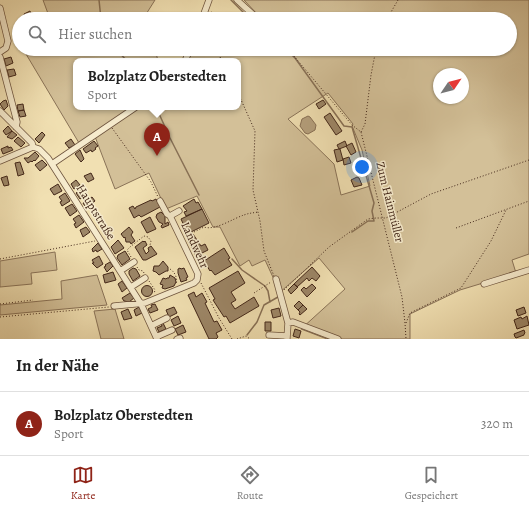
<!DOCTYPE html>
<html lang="de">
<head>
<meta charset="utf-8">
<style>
  :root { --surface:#fff; --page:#f6f6f6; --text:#222; --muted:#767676; --line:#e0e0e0; --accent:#8f2418 }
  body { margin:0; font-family:Alegreya,serif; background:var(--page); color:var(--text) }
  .compass { position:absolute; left:433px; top:68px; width:36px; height:36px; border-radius:50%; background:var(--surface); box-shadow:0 1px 3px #0004; rotate:55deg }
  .you { position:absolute; left:362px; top:167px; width:14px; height:14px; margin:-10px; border:3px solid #fff; border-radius:50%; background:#1a73e8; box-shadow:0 0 0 6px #1a73e833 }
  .badge { display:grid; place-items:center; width:26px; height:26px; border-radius:50%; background:var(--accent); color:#fff; font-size:13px; font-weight:700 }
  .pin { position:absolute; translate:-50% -33px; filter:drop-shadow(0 1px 2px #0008) }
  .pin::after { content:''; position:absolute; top:21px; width:14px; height:12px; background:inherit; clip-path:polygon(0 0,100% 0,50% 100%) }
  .popup { position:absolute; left:73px; top:58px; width:168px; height:52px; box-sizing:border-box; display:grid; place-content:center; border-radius:8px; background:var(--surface); filter:drop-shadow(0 1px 3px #0005); font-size:13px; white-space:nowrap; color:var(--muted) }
  .popup b { font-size:15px; color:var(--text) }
  .popup::after { content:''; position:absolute; left:50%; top:100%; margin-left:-8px; border:8px solid transparent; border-top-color:var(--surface) }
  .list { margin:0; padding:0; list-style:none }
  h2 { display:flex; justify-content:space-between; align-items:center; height:52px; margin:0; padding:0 16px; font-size:17px }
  h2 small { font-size:13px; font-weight:400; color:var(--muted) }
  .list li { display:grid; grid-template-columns:26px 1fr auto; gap:12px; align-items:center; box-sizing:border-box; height:64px; padding:0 16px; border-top:1px solid var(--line) }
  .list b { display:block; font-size:15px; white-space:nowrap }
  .list p { margin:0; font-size:13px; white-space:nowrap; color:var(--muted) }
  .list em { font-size:13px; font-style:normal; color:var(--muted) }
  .icon { flex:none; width:22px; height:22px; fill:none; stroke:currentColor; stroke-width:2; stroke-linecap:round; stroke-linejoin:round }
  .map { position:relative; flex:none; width:529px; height:339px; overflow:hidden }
  .search { position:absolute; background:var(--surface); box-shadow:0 1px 3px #0004; left:12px; right:12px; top:12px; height:44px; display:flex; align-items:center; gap:10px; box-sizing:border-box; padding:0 14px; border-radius:22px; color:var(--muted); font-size:15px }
  .sheet { height:116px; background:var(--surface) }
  nav { display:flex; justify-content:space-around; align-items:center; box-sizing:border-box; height:56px; border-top:1px solid var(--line); background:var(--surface); font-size:11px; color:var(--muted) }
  nav a { display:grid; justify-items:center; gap:2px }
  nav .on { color:var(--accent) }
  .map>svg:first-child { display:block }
  .green { fill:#d3c098; stroke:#8a7358; fill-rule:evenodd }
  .water { fill:#b6a17e; stroke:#887055 }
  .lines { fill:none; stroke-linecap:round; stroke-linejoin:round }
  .stream { stroke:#887055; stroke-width:1.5 }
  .building { fill:#9d8768; stroke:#422618 }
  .minor-casing { stroke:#6e543e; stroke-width:7 }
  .path { stroke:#422618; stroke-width:1; stroke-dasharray:1 2; stroke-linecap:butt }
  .minor { stroke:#f6ebcd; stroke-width:5.5 }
  .labels { text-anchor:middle; stroke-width:3; stroke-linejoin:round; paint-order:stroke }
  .street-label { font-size:12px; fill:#422618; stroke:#f6ebcd }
</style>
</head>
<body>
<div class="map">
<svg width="529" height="339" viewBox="0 0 529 339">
  <rect width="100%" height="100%" fill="#f1e0b2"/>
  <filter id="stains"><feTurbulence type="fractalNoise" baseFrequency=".005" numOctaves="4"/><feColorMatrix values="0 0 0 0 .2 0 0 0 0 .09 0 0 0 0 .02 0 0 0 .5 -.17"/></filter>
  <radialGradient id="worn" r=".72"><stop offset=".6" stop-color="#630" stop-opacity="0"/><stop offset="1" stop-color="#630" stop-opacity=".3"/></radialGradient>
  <path class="green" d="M43,0H155L143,19H50Z
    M244,0H529V254L512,260L516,273L460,290L410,314V339H327L301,329L345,289L319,258L278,294L277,286L265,260L252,266L249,260L240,266L220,227H213L197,196L166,209L149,173L115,189L94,134L79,143L23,49H155L158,61H76V107H238V61H188L193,49H214L217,53L222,49H510V19H256L259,16ZM439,74H463V98H439ZM328,93L353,124L352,126L362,150L370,186L341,195L334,164L288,119Z
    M55,252L57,270L31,273L32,284L0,287V261Z
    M97,275L107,305L0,315V305L62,299L61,281Z
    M115,309L124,339H101L94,311Z"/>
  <path class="water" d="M308,116L310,117L316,125L315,130L308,134L305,133L300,126L302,119Z"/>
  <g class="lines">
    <path class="stream" d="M99,0L101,19
      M231,0L250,19
      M116,49L127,61
      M286,49L295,58L344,126L352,127L374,203L372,211L374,221H368L352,232
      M156,107L170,138L199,195
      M232,259L242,270L265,286L268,291L270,302
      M247,335L257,322L264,305L278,297"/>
  </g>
  <path class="building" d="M30,11L33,19H26L24,14Z
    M211,12L217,15L222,19H212L208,16Z
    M11,57L13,63L6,66L4,59Z
    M14,69L16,75L9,77L7,70Z
    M6,100L8,106L4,110L0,104L3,101Z
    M323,100L326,104L319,109L316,104Z
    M23,104L24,110L18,111L17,105Z
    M24,110L26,116L20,117L18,111Z
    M330,113L342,131L336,135L324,117Z
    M8,126L12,131L6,135L3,131Z
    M12,131L17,135L12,139L7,137Z
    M42,132L45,135L39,143L35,139Z
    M18,137L25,143L21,147L14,141Z
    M71,139L75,145L69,148L65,143Z
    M94,141L98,146L95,148L96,149L92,152L91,150L86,153L83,149Z
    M345,141L347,146L339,149L337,145Z
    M352,143L356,152L351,155L346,146Z
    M8,146V148L11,147L13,150L3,154L1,149Z
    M339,149H340L343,160L337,162L334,150Z
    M80,150L84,159L81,162L75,154Z
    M35,152L39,156L35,161L34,160L32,162L31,161L28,163L24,158H28Z
    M349,157L351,163L344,165L343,159Z
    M42,160L47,165L40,171L35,165Z
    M20,162L24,174L18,176L15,163Z
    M91,173L94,179L88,182L84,176Z
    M7,176L9,185L4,186L1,178Z
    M357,177L359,178L362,185L354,187L351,180Z
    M76,180L80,185L74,189L71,184Z
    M58,184L62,191L54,195L50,189Z
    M82,189L86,195L80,199L76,193Z
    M65,193L70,201L62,206L60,202L62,201L59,197Z
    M92,197L95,201L86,208L83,203Z
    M156,199L160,207L145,215L141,217L139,215L134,218L129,208L133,206L135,209L136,207L151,200L152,201Z
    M194,199L196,203L198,202L202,209L186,216L184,212L187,211L183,206Z
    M72,204L77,211L70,216L65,208Z
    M202,209L209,223L189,233L187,227L185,228L181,219Z
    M161,212L165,216V224L168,222L169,225L162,228L161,226L163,224L159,222L156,217L157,214Z
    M79,215L84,222L76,228L74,224L76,223L73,219Z
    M150,217L156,229L147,233L141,222Z
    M86,227L90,232L83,237L80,230Z
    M129,227L133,232L131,235L135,241L131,244L130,242H126L125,237L124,238L121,234Z
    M193,234L201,246L205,244L208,250L196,256L188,241V239L190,238L189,236Z
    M118,240L124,248L115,254L111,247Z
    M143,241L144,242L145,241L147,245L143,248L146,254L149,251L148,248L151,246L157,254L146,260H143L135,247Z
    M98,243L102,249L97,252L96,250L93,252L92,249Z
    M224,248L230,258L228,259L232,265L215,275L211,270L210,271L204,261Z
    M125,251L130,259L122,265L117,258L118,255Z
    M99,256L103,264L97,268L92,263H94L92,260Z
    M163,261L168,267V271H166L159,275L156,272L153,271L154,266H159Z
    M110,262L113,266L107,272L104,267L106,266L105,265Z
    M312,267L320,276L316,281L312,278L309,281L307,278L297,287L294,284Z
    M133,268L136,269L140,276L133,281L129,274V271Z
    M180,268L181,269L184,268L188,277L186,278L187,280L181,282L178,273V269Z
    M238,271L245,283L231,292L236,300L231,303L235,309L254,297L259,306L230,323L226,316L224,317L213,300L215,299L209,288Z
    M113,272L116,280L105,283L103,275Z
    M170,275L175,278L176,282L174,286L165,289L162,288L163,285L160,284L163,278L166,279L167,278H169Z
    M122,281L127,288L122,292L118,284Z
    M294,284L298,287L291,294L288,290Z
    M312,284L316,288L307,297L301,290L304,287L306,289Z
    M141.5 291a5.5 5.5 0 1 1 11 0a5.5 5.5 0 1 1-11 0Z
    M194,292L196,297L202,293L207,302L205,303L214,322L217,321L222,330L216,333L218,337L216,339H209L188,295Z
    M130,293L134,298L129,302L124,301L122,298Z
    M299,301L303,305L298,310L294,306Z
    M155,304L158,310L150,313L148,309L152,307L151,305Z
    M303,305L307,309L300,315L299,314L300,312L298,310Z
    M139,307L142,313L136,316L134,310Z
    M174,307L177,313L169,317L166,310Z
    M524,307L526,313L518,316L516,310Z
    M279,308L281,316L273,318L271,310Z
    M128,309L132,318L124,320L121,312Z
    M178,316L181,323L174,326L171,320Z
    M527,316L529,325L517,329L514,320L521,317L522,319Z
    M265,322H271V331H265Z
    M163,323L166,329L159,332L157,328L162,326L161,324Z
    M183,325L186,332L178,335L175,329Z
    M295,329L301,331L299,338L293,336Z
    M524,330L525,333L524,334V335L516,338L515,337L514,334Z"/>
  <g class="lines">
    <defs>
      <path id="minor" d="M237,0L258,19
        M0,8L8,41L6,48L0,52
        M202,19L209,0
        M0,57L17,122L16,127
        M185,61L190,49
        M0,111L32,143L33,147
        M33,147L39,149L48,158L73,197L141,304L157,339
        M0,161L33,147
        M52,164L136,107
        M160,201L167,214L170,216
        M120,271L134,262
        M276,279L288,323L293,322L338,339
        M484,284L529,270
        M131,287L145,278
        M114,306L145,303L194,283L197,280L198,274L170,216L179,211
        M151,326L167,318
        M269,335L287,336
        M156,337L172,330
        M287,338L288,323
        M177,339L180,338"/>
    </defs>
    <use href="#minor" class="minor-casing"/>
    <path class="path" d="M387,19L398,0
      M216,49L222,61
      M288,49L352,125L361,132L402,297L405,323L406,339
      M238,93L255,131L253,190L260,221L264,251L274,276
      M112,128L151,182L158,197
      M361,132L365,124L371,75L376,49
      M456,228L529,201
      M186,236L204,227C215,231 234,218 244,215C249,213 253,213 258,212
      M131,257L127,250L130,247L144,236L148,237L151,241L150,245
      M0,259L95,241
      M137,267L139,270L143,271L144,273
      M170,269C175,272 178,279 176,284
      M149,281L155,290L154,294
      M201,283L219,318L232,339
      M284,290L329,247L368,219L376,218H386L431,194L529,160
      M254,293L271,282
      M0,304L33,300
      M0,317L109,307
      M406,323L410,313L461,288L491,241L506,210
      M237,339L246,336L250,339"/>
    <use href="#minor" class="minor"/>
  </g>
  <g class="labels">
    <g class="street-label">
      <text transform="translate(390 202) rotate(76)" y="4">Zum Hainmüller</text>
      <text transform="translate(96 212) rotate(58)" y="4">Hauptstraße</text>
      <text transform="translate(195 245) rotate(65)" y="4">Landwehr</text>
    </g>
  </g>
  <rect width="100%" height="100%" filter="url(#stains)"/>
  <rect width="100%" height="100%" fill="url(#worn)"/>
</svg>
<svg class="compass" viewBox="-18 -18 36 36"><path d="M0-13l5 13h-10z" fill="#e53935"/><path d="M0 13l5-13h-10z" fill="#767676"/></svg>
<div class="you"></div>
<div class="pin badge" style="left:157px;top:156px">A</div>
<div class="popup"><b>Bolzplatz Oberstedten</b>Sport</div>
<div class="search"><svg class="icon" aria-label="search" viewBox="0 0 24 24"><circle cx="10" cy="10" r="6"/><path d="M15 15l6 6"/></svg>Hier suchen</div>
</div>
<section class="sheet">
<h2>In der Nähe<small></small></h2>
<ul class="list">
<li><span class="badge">A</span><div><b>Bolzplatz Oberstedten</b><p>Sport</p></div><em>320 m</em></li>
</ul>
</section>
<nav>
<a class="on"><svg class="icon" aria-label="map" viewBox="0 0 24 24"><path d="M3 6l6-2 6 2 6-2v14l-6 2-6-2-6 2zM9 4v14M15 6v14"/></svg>Karte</a>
<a><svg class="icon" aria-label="directions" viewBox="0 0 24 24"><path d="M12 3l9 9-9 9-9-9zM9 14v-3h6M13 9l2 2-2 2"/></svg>Route</a>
<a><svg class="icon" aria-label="saved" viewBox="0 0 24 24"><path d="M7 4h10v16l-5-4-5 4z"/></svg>Gespeichert</a>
</nav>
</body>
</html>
